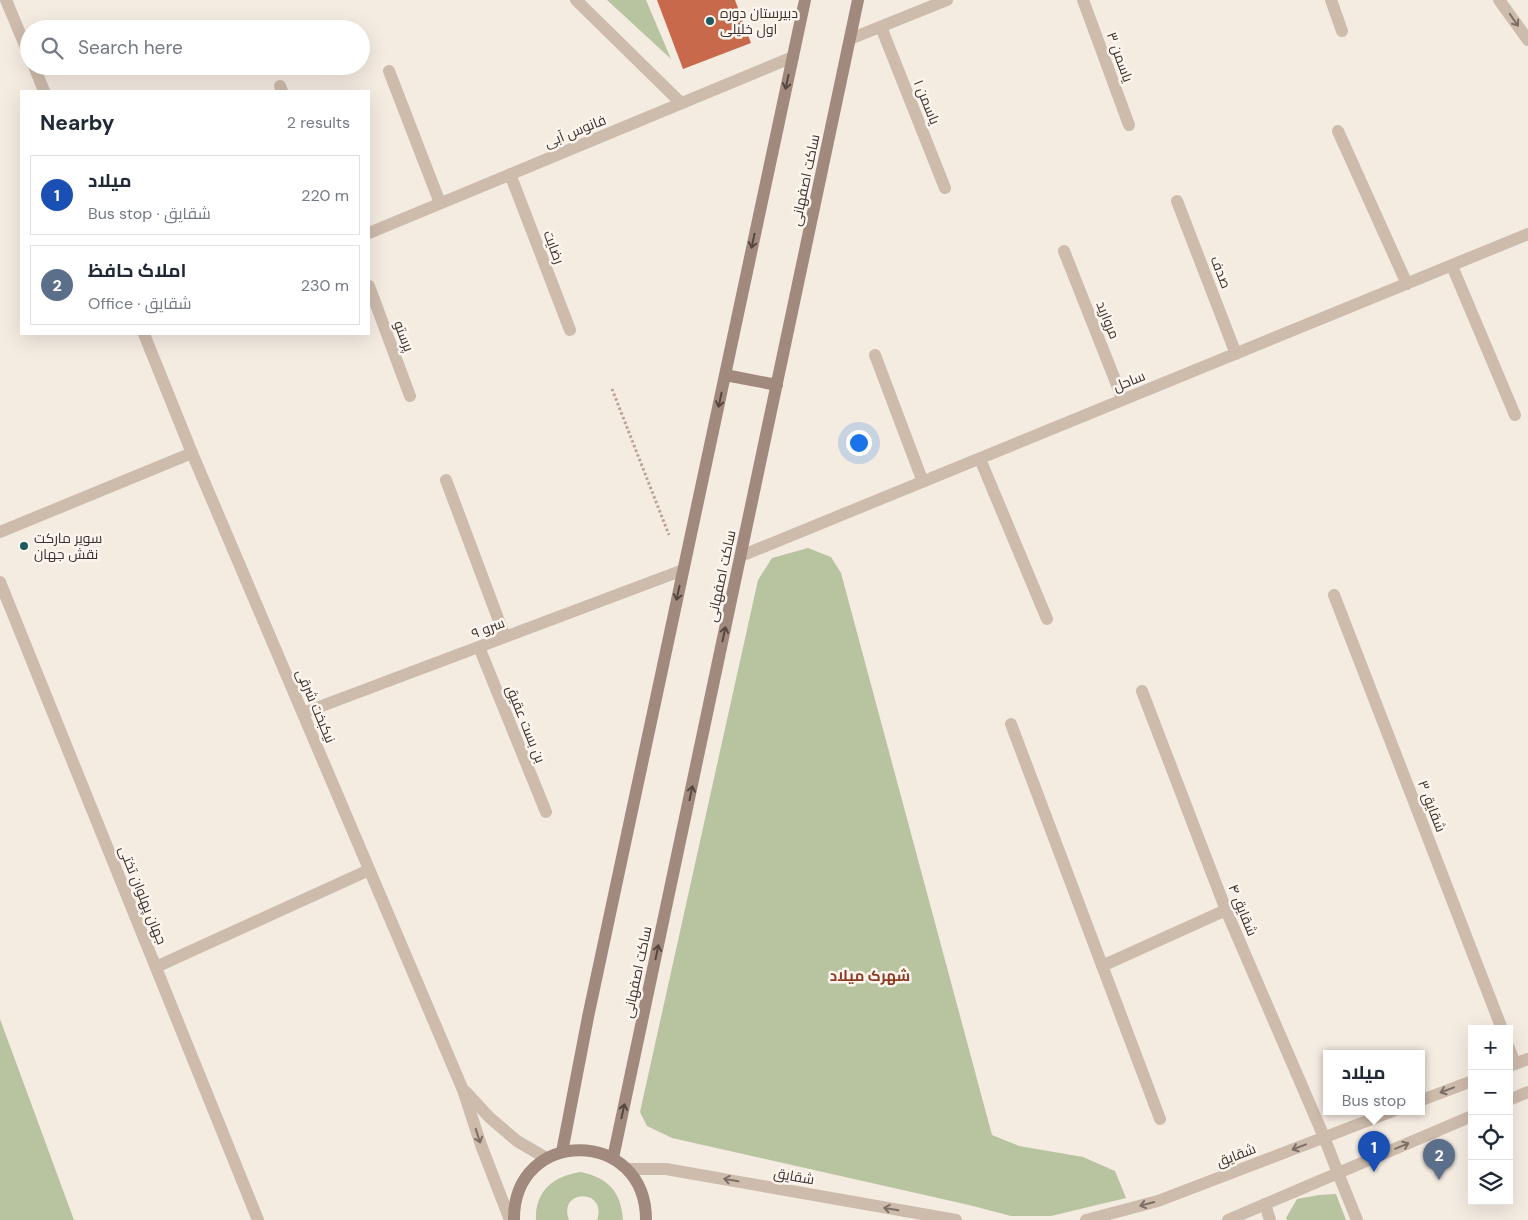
<!DOCTYPE html>
<html lang="en">
<head>
<meta charset="utf-8">
<style>
  :root { --surface:#fff; --page:#f6f6f7; --text:#1f2937; --muted:#747a83; --line:#e0e1e3; --accent:#0b8043 }
  body { margin:0; font-family:"DM Sans",Cairo,sans-serif; background:var(--page); color:var(--text) }
  .controls { position:absolute; right:15px; bottom:15px; display:grid; overflow:hidden; border-radius:0px; box-shadow:0 5px 20px #0002 }
  .controls button { width:45px; height:45px; display:grid; place-items:center; padding:0; border:0; border-bottom:1px solid var(--line); background:var(--surface); color:var(--text); font:25px sans-serif }
  .you { position:absolute; left:858px; top:442px; width:18px; height:18px; margin:-12px; border:4px solid #fff; border-radius:50%; background:#1a73e8; box-shadow:0 0 0 8px #1a73e833 }
  .badge { display:grid; place-items:center; width:32px; height:32px; border-radius:50%; background:var(--accent); color:#fff; font-size:16px; font-weight:700 }
  .pin { position:absolute; translate:-50% -41px; filter:drop-shadow(0 1px 2px #0008) }
  .pin::after { content:''; position:absolute; top:26px; width:18px; height:15px; background:inherit; clip-path:polygon(0 0,100% 0,50% 100%) }
  .popup { position:absolute; left:1323px; top:1050px; width:102px; height:65px; box-sizing:border-box; display:grid; place-content:center; border-radius:0px; background:var(--surface); filter:drop-shadow(0 1px 4px #0005); font-size:16px; white-space:nowrap; color:var(--muted) }
  .popup b { font-size:19px; color:var(--text) }
  .popup::after { content:''; position:absolute; left:50%; top:100%; margin-left:-10px; border:10px solid transparent; border-top-color:var(--surface) }
  .list { margin:0; padding:0; list-style:none }
  h2 { display:flex; justify-content:space-between; align-items:center; height:65px; margin:0; padding:0 20px; font-size:21px }
  h2 small { font-size:16px; font-weight:400; color:var(--muted) }
  .list li { display:grid; grid-template-columns:32px 1fr auto; gap:15px; align-items:center; box-sizing:border-box; height:80px; margin:0 10px 10px; padding:0 10px; border:1px solid var(--line); border-radius:0px }
  .list b { display:block; font-size:19px; white-space:nowrap }
  .list p { margin:0; font-size:16px; white-space:nowrap; color:var(--muted) }
  .list em { font-size:16px; font-style:normal; color:var(--muted) }
  .icon { flex:none; width:28px; height:28px; fill:none; stroke:currentColor; stroke-width:2; stroke-linecap:round; stroke-linejoin:round }
  .map { position:relative; flex:none; width:1528px; height:1220px; overflow:hidden }
  .search { position:absolute; background:var(--surface); box-shadow:0 5px 20px #0002; left:20px; top:20px; width:350px; height:55px; display:flex; align-items:center; gap:12px; box-sizing:border-box; padding:0 18px; border-radius:28px; color:var(--muted); font-size:19px }
  .panel { position:absolute; background:var(--surface); box-shadow:0 5px 20px #0002; left:20px; top:90px; width:350px; height:245px; border-radius:0px }
  .map>svg:first-child { display:block }
  .green { fill:#b8c4a0 }
  .building { fill:#c8694b }
  .lines { fill:none; stroke-linecap:round; stroke-linejoin:round }
  .path { stroke:#b9a596; stroke-width:3; stroke-dasharray:2.5 2.5; stroke-linecap:butt }
  .minor { stroke:#cdbbac; stroke-width:12 }
  .tertiary { stroke:#cdbbac; stroke-width:12 }
  .secondary { stroke:#a18a7d; stroke-width:12 }
  .oneway { stroke:#7d6f65 }
  .oneway2 { stroke:#544640 }
  .poi-dot { fill:#1f5a5e; stroke:#fbf5ee; stroke-width:2 }
  .labels { text-anchor:middle; stroke-width:5; stroke-linejoin:round; paint-order:stroke }
  .poi-label { font-size:14px; fill:#3b302b; stroke:#fbf5ee; text-anchor:start }
  .street-label { font-size:14px; fill:#3b302b; stroke:#fbf5ee }
  .neighbourhood-label { font-size:15px; font-weight:bold; fill:#8c3b22; stroke:#fbf5ee }
</style>
</head>
<body>
<div class="map">
<svg width="1528" height="1220" viewBox="0 0 1528 1220">
  <rect width="100%" height="100%" fill="#f4ebe1"/>
  <path class="green" d="M607,0H646L671,59Z
    M808,548L831,557L841,573L992,1135L1019,1146L1083,1157L1115,1171L1126,1198L1051,1216H1011L969,1205L672,1138L647,1126L640,1112L758,580L772,558Z
    M0,1019L74,1220H0Z
    M581,1172C608,1178 621,1191 623,1220H597C608,1188 557,1189 569,1220H536C535,1191 553,1176 581,1172Z
    M1336,1194L1346,1220H1287L1286,1218L1297,1199L1319,1195Z"/>
  <path class="building" d="M657,0H735L751,43L683,69Z"/>
  <g class="lines">
    <path class="path" d="M612,389L669,535"/>
    <path class="minor" d="M576,0L681,103
      M1083,0L1129,125
      M1331,0L1342,31
      M881,27L945,188
      M850,39L947,0
      M389,71L440,203
      M280,86L282,91
      M1338,131L1407,284
      M510,174L570,330
      M1177,201L1236,354
      M369,233L793,57
      M1064,251L1123,400
      M1452,266L1515,415
      M369,286L410,396
      M875,355L923,482
      M980,459L1047,619
      M446,480L505,637
      M0,532L192,453
      M741,556L1528,234
      M0,582L258,1220
      M1334,595L1502,1029
      M479,647L546,812
      M1142,691L1226,910L1324,1137
      M303,713L683,570
      M1011,724L1160,1119
      M1102,966L1226,910
      M156,967L369,870
      M1509,1048L1515,1064
      M1338,1173L1357,1220
      M1265,1204L1270,1220"/>
    <path class="tertiary" d="M6,0L29,55
      M1499,0L1528,40
      M34,66L44,91
      M144,334L192,453L463,1090L481,1145L510,1220
      M1509,1066L1528,1059
      M466,1092L489,1117L517,1141L546,1158
      M1422,1100L1472,1081
      M1509,1100L1528,1092
      M1324,1137L1338,1173
      M627,1169H666L956,1220
      M1086,1220L1158,1201L1393,1111
      M1228,1220L1472,1116"/>
    <path class="secondary" d="M725,375L777,385
      M562,1152L588,1017L805,0
      M613,1158L858,0
      M514,1220C513,1127 646,1127 646,1220"/>
  </g>
  <defs><path id="oneway-shaft" d="M-6 0H5M1.5-3L5.5 0L1.5 3" fill="none" stroke-width="1.6" stroke-linecap="round" stroke-linejoin="round" transform="scale(1.25)"/></defs>
  <g class="oneway">
    <use href="#oneway-shaft" transform="translate(1514 20) rotate(55)"/>
    <use href="#oneway-shaft" transform="translate(1447 1090) rotate(159)"/>
    <use href="#oneway-shaft" transform="translate(478 1136) rotate(72)"/>
    <use href="#oneway-shaft" transform="translate(1402 1146) rotate(-23)"/>
    <use href="#oneway-shaft" transform="translate(1299 1147) rotate(159)"/>
    <use href="#oneway-shaft" transform="translate(731 1180) rotate(-170)"/>
    <use href="#oneway-shaft" transform="translate(1147 1204) rotate(165)"/>
    <use href="#oneway-shaft" transform="translate(891 1209) rotate(-170)"/>
  </g>
  <g class="oneway2">
    <use href="#oneway-shaft" transform="translate(787 82) rotate(102)"/>
    <use href="#oneway-shaft" transform="translate(753 241) rotate(102)"/>
    <use href="#oneway-shaft" transform="translate(720 400) rotate(102)"/>
    <use href="#oneway-shaft" transform="translate(678 593) rotate(102)"/>
    <use href="#oneway-shaft" transform="translate(724 634) rotate(-78)"/>
    <use href="#oneway-shaft" transform="translate(691 793) rotate(-78)"/>
    <use href="#oneway-shaft" transform="translate(657 952) rotate(-78)"/>
    <use href="#oneway-shaft" transform="translate(623 1111) rotate(-78)"/>
  </g>
  <g class="poi-dot">
    <circle cx="710" cy="21" r="5"/>
    <circle cx="24" cy="546" r="5"/>
  </g>
  <g class="labels">
    <g class="poi-label">
      <text x="720" y="18">دبیرستان دوره<tspan x="720" dy="16">اول خلیلی</tspan></text>
      <text x="34" y="543">سوپر مارکت<tspan x="34" dy="16">نقش جهان</tspan></text>
    </g>
    <g class="street-label">
      <text transform="translate(1120 57) rotate(70)" y="5">یاسمن ۳</text>
      <text transform="translate(927 102) rotate(68)" y="5">یاسمن ۱</text>
      <text transform="translate(575 131) rotate(-22)" y="5">فانوس آبی</text>
      <text transform="translate(805 180) rotate(-78)" y="5">ساکت اصفهانی</text>
      <text transform="translate(554 247) rotate(69)" y="5">رضایت</text>
      <text transform="translate(1221 272) rotate(69)" y="5">صدف</text>
      <text transform="translate(1108 320) rotate(68)" y="5">مروارید</text>
      <text transform="translate(404 336) rotate(69)" y="5">پرستو</text>
      <text transform="translate(1129 381) rotate(-22)" y="5">ساحل</text>
      <text transform="translate(721 576) rotate(-78)" y="5">ساکت اصفهانی</text>
      <text transform="translate(488 628) rotate(-21)" y="5">سرو ۹</text>
      <text transform="translate(316 706) rotate(67)" y="5">نیکبخت شرقی</text>
      <text transform="translate(526 724) rotate(68)" y="5">بن بست عقیق</text>
      <text transform="translate(1432 806) rotate(69)" y="5">شقایق ۳</text>
      <text transform="translate(143 895) rotate(68)" y="5">جهان پهلوان تختی</text>
      <text transform="translate(1243 910) rotate(68)" y="5">شقایق ۴</text>
      <text transform="translate(637 972) rotate(-78)" y="5">ساکت اصفهانی</text>
      <text transform="translate(1236 1155) rotate(-21)" y="5">شقایق</text>
      <text transform="translate(794 1176) rotate(10)" y="5">شقایق</text>
    </g>
    <g class="neighbourhood-label">
      <text x="870" y="981">شهرک میلاد</text>
    </g>
  </g>
</svg>
<div class="controls">
<button>+</button>
<button>−</button>
<button><svg class="icon" aria-label="locate" viewBox="0 0 24 24"><circle cx="12" cy="12" r="6"/><path d="M12 2v4M12 18v4M2 12h4M18 12h4"/></svg></button>
<button><svg class="icon" aria-label="layers" viewBox="0 0 24 24"><path d="M12 4l9 5-9 5-9-5zM3 14l9 5 9-5"/></svg></button>
</div>
<div class="you"></div>
<div class="pin badge" style="left:1374px;top:1172px;background:#1a4fb4">1</div>
<div class="popup"><b>میلاد</b>Bus stop</div>
<div class="pin badge" style="left:1439px;top:1180px;background:#5c6f8a">2</div>
<div class="search"><svg class="icon" aria-label="search" viewBox="0 0 24 24"><circle cx="10" cy="10" r="6"/><path d="M15 15l6 6"/></svg>Search here</div>
<section class="panel">
<h2>Nearby<small>2 results</small></h2>
<ul class="list">
<li><span class="badge" style="background:#1a4fb4">1</span><div><b>میلاد</b><p>Bus stop · شقایق</p></div><em>220 m</em></li>
<li><span class="badge" style="background:#5c6f8a">2</span><div><b>املاک حافظ</b><p>Office · شقایق</p></div><em>230 m</em></li>
</ul>
</section>
</div>
</body>
</html>
